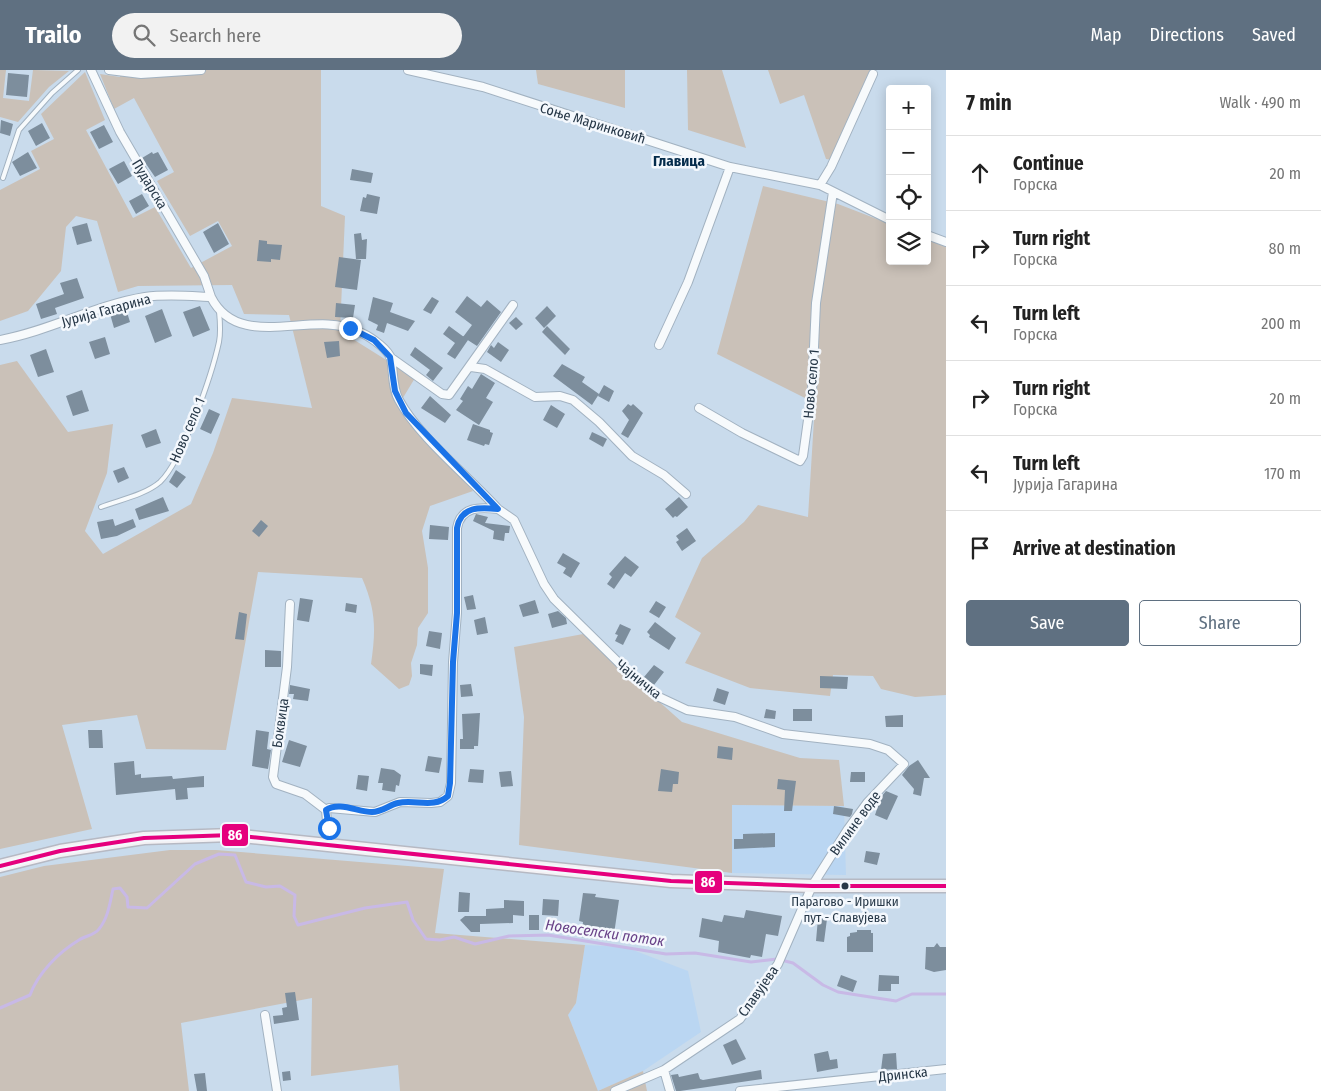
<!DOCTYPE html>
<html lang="en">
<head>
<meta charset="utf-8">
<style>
  :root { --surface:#fff; --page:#f2f2f2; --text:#222; --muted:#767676; --line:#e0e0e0; --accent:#5f7081 }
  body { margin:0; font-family:"Fira Sans Condensed",sans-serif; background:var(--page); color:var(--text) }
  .controls { position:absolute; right:15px; top:15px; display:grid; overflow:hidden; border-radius:5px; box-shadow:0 2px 12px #0003 }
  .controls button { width:45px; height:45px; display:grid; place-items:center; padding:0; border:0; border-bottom:1px solid var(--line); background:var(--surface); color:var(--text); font:25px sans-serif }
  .stop { position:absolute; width:15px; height:15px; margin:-11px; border:4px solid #1a73e8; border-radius:50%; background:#fff }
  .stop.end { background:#1a73e8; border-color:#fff; box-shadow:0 1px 5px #0008 }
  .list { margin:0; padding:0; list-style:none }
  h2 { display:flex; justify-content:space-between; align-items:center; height:65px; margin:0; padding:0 20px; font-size:21px }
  h2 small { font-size:16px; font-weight:400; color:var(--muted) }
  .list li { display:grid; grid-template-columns:32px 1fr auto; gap:15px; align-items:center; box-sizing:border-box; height:75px; padding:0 20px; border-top:1px solid var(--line) }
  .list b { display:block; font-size:19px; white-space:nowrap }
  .list p { margin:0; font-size:16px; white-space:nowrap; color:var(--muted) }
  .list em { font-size:16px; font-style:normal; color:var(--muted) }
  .actions { display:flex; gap:10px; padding:15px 20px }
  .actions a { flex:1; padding:11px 0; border:1px solid var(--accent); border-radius:5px; text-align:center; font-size:18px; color:var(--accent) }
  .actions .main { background:var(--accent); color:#fff }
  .icon { flex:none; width:28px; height:28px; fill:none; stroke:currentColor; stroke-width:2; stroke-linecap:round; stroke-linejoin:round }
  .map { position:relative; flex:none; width:946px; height:1021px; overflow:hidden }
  header { display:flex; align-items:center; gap:30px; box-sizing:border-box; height:70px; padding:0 25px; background:var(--accent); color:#fff }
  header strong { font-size:24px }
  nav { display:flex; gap:28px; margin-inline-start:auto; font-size:18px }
  .search { width:350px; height:45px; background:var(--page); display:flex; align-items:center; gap:12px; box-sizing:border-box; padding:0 18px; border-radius:28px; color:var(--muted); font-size:19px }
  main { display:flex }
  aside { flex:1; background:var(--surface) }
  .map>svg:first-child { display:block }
  .built { fill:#bad6f2 }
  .green { fill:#cac1b8 }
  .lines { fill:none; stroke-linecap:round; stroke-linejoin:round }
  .stream { stroke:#c8b9e6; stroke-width:3 }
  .building { fill:#7d8e9d }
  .lane-casing { stroke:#a2b2c1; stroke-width:6 }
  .street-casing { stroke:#a2b2c1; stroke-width:10 }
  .primary-casing { stroke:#b6b9c3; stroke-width:15 }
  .lane { stroke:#f7fafc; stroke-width:4 }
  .street { stroke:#f7fafc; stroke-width:8 }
  .primary { stroke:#f3f1f4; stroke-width:12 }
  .bus-1-casing { stroke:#f4f8fd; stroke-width:8 }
  .bus-1 { stroke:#e5007d; stroke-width:4 }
  .route { stroke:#1a73e8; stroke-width:6 }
  .bus-dot { fill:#263747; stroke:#f4f8fd; stroke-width:2 }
  .labels { text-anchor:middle; stroke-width:5; stroke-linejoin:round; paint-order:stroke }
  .bus-label { font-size:13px; fill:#263747; stroke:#f4f8fd }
  .street-label { font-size:14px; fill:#263747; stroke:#f4f8fd }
  .neighbourhood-label { font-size:15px; font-weight:bold; fill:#042b4b; stroke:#f4f8fd }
  .water-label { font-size:15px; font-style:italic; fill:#694288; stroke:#f4f8fd }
  .line-badge { stroke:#f4f8fd; stroke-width:2 }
  .badge-label { font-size:14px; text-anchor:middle; font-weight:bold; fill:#fff }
</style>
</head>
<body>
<header>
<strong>Trailo</strong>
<div class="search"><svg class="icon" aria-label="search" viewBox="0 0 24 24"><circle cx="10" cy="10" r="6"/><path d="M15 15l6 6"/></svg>Search here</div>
<nav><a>Map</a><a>Directions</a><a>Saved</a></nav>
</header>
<main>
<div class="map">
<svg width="946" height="1021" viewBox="0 0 946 1021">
  <rect width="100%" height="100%" fill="#c9dbec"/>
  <path class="built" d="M732,735L844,736L846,805L732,803Z
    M585,875L625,877L688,901L701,962L643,1001L598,1021L568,945L576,933Z"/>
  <path class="green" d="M0,0H6L3,28L29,31L33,0L69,1L49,17L18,52L0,47Z
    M120,0H321V136L345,146L340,261L415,308L398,336L473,421L430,436L422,461L428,498V543L418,558L417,575L411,593L412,606L409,615L399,619L371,594C376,560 376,540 362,508L258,502L226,680L146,679L137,645L62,655L92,759L0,779V295L17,291L68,362L113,354L107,403L85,461L103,484L191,434L213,383L232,328L312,338L289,245L244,244L232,215L138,216L118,222L97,151L76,146L66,157L61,201L28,241L0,251V120L40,99L31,81L54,69L41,44L85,2L105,50L86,60L133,148L155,137L191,198L232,176L218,151L190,166L157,111L174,102L134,28L114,39L100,4L120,7Z
    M536,0H625V38L538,14Z
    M687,0H722L746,78L688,60Z
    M768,0H875L839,91L826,89L804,25L780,34Z
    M763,116L838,134L890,154V191H927V169L946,177V625L915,627L881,619L873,606L833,605L830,626L750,618L685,593L701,563L675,547L702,488L744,452L758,435L808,447L815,333L717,284Z
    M583,564L682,652L800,688L839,690L844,736L732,735V803L519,775L524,647L514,577Z
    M170,780H216L444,799L435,863L585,875L576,933L568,945L598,1021L643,1001L647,1021H400L398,995L311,1006L312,928L181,953L189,1021H0V807L44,796Z"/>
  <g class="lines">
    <path class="stream" d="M0,938L30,925C38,903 59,882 79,870C85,866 95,865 99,859C108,848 110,833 113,819L120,818L127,827L128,837L147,838L195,794L219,784L235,785L246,812L266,817L280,816L295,825L294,846L298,855L365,838L407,832L413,850L426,869L440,870L454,867L475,874L509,866L548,865L666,884L695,883L751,892L777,889L793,893L823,915L838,922L896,931L912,924H946"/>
  </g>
  <path class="building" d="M8,3L29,5L27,27L6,25Z
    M1,50L13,54L10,66L0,63Z
    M42,53L50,68L36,76L28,61Z
    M104,55L113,72L99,79L90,62Z
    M28,82L37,98L20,106L12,92Z
    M152,82L153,84L158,82L168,100L155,107L142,88Z
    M124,91L132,106L118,114L109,99Z
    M352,99L373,103L371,113L350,110Z
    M142,124L149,136L136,144L129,131Z
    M367,124L380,127L377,144L360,141L363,127L366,128Z
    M87,153L92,171L77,175L72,157Z
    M218,153L229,174L214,183L203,162Z
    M361,163L362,170L367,169L366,189H356L354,164Z
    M259,170L267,171V174L282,175L280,190L271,189V192L257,191Z
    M339,187L361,190L357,220L335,217Z
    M77,208L84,228L55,238L57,244L41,249L36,234L64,224L60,213Z
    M467,226L481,237L487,230L501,242L477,276L463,267L472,255L455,242Z
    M373,227L393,233L390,242L415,251L408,261L387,253L384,263L376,260L378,255L368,250Z
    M432,227L439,231L431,244L423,240Z
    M336,233L355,235L353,248L335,247Z
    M200,236L210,260L193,267L183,242Z
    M547,236L556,246L544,258L535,248Z
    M126,239L130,252L114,258L110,244Z
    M162,239L172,266L155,273L145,246Z
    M516,247L523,254L516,260L509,253Z
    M449,256L468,270L455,289L447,284L455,273L443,264Z
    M547,256L570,279L565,285L542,262Z
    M105,267L110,284L95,289L89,272Z
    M339,271L340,286L327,288L324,272Z
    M498,272L509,280L501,292L487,282L491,275L494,278Z
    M415,277L443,298L433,311L426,305L430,300L410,285Z
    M46,279L54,302L38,307L30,285Z
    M562,294L585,307L582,312L599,324L604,315L614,321L609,332L598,326L599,324L592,335L553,306Z
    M481,304L495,313L486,328L493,332L479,355L456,340L463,331L460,329L468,316L472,319Z
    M82,320L89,341L73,346L66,326Z
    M430,326L451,345L445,353L421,338Z
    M628,334L631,336L633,334L643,343L628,368L621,364L629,350L622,341Z
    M551,335L565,344L557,358L543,350Z
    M209,339L220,344L211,364L200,359Z
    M473,354L490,360V362L493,363L489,375L485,374L484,376L467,370Z
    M156,359L161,373L146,378L141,365Z
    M592,362L607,369L603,377L589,369Z
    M124,397L129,408L118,413L113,401Z
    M176,400L186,407L177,418L169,412Z
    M163,427L169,441L139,450L135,439Z
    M679,427L688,437L677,447L675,446L673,448L665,439Z
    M476,444L488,447L485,453L510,456L509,463H505L504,471L493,469L494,461L473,451Z
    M113,449L115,456L133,449L136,457L117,466L101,469L97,452Z
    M261,450L268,456L259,467L252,461Z
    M430,455L449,457L448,470L429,469Z
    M687,458L696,471L682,481L676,472L679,470L676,466Z
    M563,483L580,493L571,508L563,503L566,498L557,493Z
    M625,486L639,497L631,507L625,503L614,519L607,514L612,507L609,504Z
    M473,525L476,539L467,540L464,527Z
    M300,528L313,530L309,552L297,550Z
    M535,530L539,543L523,547L519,535Z
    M656,531L666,537L659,548L649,542Z
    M346,533L357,535L356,543L345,541Z
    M558,541L566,548L567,554L552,558L548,544Z
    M239,542L247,544L244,570L235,569Z
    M485,547L488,563L477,565L474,550Z
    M655,552L676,568L669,580L649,567L650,565L647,562Z
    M620,554L631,559L623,575L615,571L618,565L615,564Z
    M429,561L442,563L440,579L426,576Z
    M265,580L281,581V597H265Z
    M420,594L433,595L432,606L420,604Z
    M654,595L664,602L654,615L644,607Z
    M820,606L848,607L847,619L820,618Z
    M471,614L473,626L461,627L460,615Z
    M290,615L310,619L308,631L293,629L294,624H289Z
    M717,618L729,622L725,635L713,631Z
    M766,639L776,641L775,649L764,648Z
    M793,639H812V651H793Z
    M480,643L478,676H474V679H460V669H463L462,644Z
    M903,645V657H886L885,646Z
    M88,660H102L103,678H89Z
    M256,660L269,662L267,679L271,680L268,699L252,696Z
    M289,670L307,676L300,697L282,692Z
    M718,676L733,678L732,690L717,688Z
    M428,686L442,688L439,703L425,701Z
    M918,690L930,708H924L921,726L913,724L914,719L902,705L909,696Z
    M134,691L135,705L141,704V708L172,706L173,709L204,706V717L187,718L188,729L176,730L175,719L116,725L114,693Z
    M381,698L394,700L401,705L399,716L396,715L395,722L382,720L383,713H378Z
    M470,699L484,700L483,713L468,712Z
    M661,699L679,702L678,714H673L672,722L658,721Z
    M511,701L513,716L501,717L499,702Z
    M851,702H865V712H850Z
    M358,705L369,706L367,721L356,719Z
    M778,709L796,711L792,741H784L785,720L777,719Z
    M886,721L898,726L887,750L875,745L881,727Z
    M834,736L853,739L852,744L850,747L833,744Z
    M775,763V777L734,779V769H743V764Z
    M866,781L880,783L877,795L864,792Z
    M459,822L470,823L469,842H458Z
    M583,823L596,824L595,827L619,830L613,871L581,867L583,852L579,851Z
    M543,829L559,830L558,846L542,845Z
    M504,830L524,831V846L513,845V853L480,854V862H471L460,850L465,846H486V839L504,838Z
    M746,840L782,846L778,866L766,864L762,887L751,885L750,888L718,882L719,871L699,867L702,848L722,852L724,845L744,848Z
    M529,845H539V860H529Z
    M818,848L827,849L824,872L816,871Z
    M857,860H871V863H873V882H847V867L850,866V863L857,862Z
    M937,873L940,877H946V900L934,902L925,899L926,877H934Z
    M841,905L857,911L853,922L837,916Z
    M879,905L899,906V914H891V921H878Z
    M295,922L299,950L274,954L273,946L283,945L282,938L287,937L285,923Z
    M736,969L746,989L732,995L723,975Z
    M828,981L830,990L837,989L838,998L817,1002L814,984Z
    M896,983L897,999L881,1000L883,984Z
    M761,1000L762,1009L680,1021H676L671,1005L678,1004L679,1007L698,1003L700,1009L703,1010Z
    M290,1001L291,1010L283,1011L282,1002Z
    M205,1003L207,1021H197L194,1004Z"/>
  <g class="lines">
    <defs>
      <path id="lane" d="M3,108L19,60L52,23L78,0
        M101,437C119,430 145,425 160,412C183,390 212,304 219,272C221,262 220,251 219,241"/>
      <path id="street" d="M91,0L120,62L204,206L211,227
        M109,0L141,4L201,0
        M408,0L483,17L730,97L820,115L890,150
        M820,115L831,97L873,4
        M927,165L946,172
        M0,270C50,261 95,235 145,227C167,224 189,226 211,227C239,283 313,239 357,261C368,265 384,276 390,286C394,294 391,317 399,330C418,366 469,407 498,439L514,450L544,514L554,529L618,592L657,626L687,640L735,647L783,664L870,674L888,680L904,694L867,733L848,759L812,816L778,894L740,949L664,1000L615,1021
        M659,275L688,212L730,97
        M390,287L442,324L449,325L513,235
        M471,297L485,299L535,327L560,326L573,330L599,352L632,386L664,405L686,424
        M699,338L742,363L800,391L803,386L812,321L816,233L833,122
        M290,534L287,597L273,707L276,714L305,724L326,740
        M329,774L326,740L329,738L375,742L400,732L431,733L440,732L448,726L451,713L453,592L457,543V458C461,436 480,437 498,439
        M265,945L277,1021
        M664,1000L670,1021
        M740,1021L946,999"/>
      <path id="primary" d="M0,796L60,781L144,768L232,765L671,811L812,816H946"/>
    </defs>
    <use href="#lane" class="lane-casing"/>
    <use href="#street" class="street-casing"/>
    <use href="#primary" class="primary-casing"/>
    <use href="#lane" class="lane"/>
    <use href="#street" class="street"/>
    <use href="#primary" class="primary"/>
    <defs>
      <path id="bus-1" d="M0,796L60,781L144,768L232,765L671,811L812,816H946"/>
    </defs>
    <use href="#bus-1" class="bus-1-casing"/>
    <use href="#bus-1" class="bus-1"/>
  </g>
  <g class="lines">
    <path class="route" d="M329,758L326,740C339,731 358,742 372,742C382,742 389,735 398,733C415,729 434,739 448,726L450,713L453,592L457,543V458C461,436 480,437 498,439L406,343L395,321L390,287L374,270L350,258"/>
  </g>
  <circle class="bus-dot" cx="845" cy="816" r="4.5"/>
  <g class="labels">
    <g class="bus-label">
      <text x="845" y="836">Парагово - Иришки<tspan x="845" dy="16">пут - Славујева</tspan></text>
    </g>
    <g class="street-label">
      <text transform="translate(593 53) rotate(17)" y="5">Соње Маринковић</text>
      <text transform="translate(150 114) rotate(59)" y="5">Пударска</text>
      <text transform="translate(106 240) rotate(-15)" y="5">Јурија Гагарина</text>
      <text transform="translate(811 314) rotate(-85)" y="5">Ново село 1</text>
      <text transform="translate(187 360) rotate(-67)" y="5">Ново село 1</text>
      <text transform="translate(639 609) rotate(39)" y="5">Чајничка</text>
      <text transform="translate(280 653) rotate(-82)" y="5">Боквица</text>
      <text transform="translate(855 753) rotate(-54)" y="5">Вилине воде</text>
      <text transform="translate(758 921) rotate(-55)" y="5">Славујева</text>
      <text transform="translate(903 1004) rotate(-6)" y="5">Дринска</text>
    </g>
    <g class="neighbourhood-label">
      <text x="679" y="96">Главица</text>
    </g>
    <g class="water-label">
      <text transform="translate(605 863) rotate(8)" y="5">Новоселски поток</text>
    </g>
  </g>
  <g class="line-badge">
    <rect x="221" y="753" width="28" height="24" rx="5" fill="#e5007d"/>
    <rect x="694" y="800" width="29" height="24" rx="5" fill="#e5007d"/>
  </g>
  <g class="badge-label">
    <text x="235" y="770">86</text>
    <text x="708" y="817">86</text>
  </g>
</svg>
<div class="controls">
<button>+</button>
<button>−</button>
<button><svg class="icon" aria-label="locate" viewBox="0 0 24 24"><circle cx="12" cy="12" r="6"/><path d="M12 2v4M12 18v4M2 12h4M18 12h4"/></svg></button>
<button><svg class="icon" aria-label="layers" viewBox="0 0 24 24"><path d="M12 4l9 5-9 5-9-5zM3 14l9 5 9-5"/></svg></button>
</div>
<div class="stop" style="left:329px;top:758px"></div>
<div class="stop end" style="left:350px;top:258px"></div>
</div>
<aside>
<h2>7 min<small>Walk · 490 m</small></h2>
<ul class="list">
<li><svg class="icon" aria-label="ahead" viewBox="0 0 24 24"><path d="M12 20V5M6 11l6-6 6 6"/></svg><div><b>Continue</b><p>Горска</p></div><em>20 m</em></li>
<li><svg class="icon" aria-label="right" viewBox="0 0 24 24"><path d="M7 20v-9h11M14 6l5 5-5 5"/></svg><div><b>Turn right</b><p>Горска</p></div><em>80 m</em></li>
<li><svg class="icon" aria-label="left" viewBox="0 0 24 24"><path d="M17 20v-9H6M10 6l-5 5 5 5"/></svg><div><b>Turn left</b><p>Горска</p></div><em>200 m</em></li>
<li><svg class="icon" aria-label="right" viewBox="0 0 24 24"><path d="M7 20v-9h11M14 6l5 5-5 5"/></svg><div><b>Turn right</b><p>Горска</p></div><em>20 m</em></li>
<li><svg class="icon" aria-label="left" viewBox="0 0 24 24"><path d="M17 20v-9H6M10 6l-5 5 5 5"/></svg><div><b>Turn left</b><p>Јурија Гагарина</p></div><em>170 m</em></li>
<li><svg class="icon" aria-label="arrive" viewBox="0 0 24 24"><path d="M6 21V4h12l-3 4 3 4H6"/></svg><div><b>Arrive at destination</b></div></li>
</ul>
<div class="actions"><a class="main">Save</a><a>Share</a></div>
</aside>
</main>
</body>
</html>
